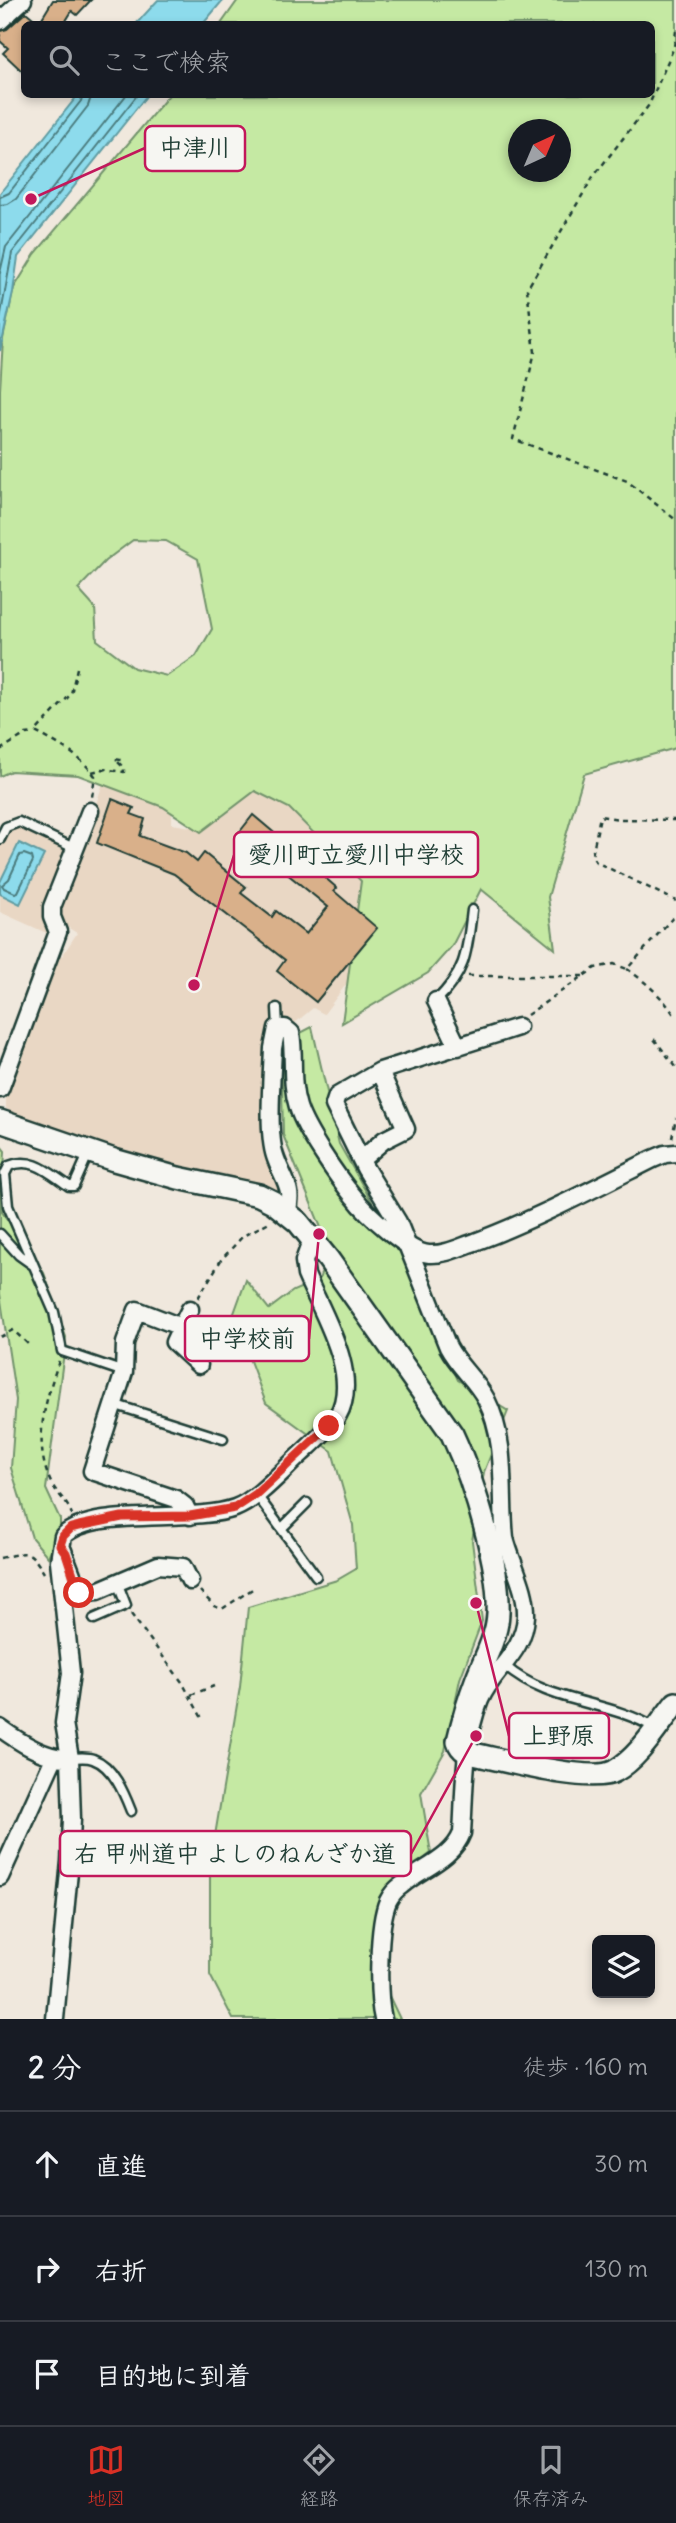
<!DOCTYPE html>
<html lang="ja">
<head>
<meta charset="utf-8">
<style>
  :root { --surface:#171b24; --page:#20242c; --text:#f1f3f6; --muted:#9ea1a6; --line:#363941; --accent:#d93025 }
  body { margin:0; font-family:Delius,"Klee One",sans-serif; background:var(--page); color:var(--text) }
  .controls { position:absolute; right:21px; bottom:21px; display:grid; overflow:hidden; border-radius:10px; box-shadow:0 4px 10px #0003 }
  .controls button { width:63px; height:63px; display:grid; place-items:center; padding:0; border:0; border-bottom:2px solid var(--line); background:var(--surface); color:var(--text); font:35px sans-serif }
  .compass { position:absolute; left:508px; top:119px; width:63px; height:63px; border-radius:50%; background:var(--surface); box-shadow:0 4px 10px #0003; rotate:44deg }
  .stop { position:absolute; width:21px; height:21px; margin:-16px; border:5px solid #d93025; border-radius:50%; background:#fff }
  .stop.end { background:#d93025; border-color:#fff; box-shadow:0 2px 7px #0008 }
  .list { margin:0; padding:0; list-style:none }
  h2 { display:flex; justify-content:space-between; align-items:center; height:91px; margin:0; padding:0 28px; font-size:30px }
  h2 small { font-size:23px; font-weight:400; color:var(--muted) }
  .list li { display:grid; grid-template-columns:46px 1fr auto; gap:21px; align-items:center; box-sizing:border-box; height:105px; padding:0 28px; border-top:2px solid var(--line) }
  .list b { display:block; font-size:26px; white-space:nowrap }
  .list em { font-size:23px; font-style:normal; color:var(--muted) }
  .icon { flex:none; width:38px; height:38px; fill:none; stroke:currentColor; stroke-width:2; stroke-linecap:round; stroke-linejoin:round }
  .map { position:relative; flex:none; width:676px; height:2019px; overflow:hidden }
  .search { position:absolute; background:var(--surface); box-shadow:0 4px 10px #0003; left:21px; right:21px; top:21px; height:77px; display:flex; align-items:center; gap:18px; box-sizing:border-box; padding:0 24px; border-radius:10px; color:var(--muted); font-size:26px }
  .sheet { height:406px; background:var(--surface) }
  nav { display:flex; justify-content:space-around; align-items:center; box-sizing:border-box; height:98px; border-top:2px solid var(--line); background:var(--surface); font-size:19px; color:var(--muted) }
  nav a { display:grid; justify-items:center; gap:4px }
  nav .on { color:var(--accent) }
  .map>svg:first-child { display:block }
  .built { fill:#e9d7c4 }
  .green { fill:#c5e9a3; stroke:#72936c; stroke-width:2; fill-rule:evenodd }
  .water { fill:#8ddbec; stroke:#619ca2; stroke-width:2 }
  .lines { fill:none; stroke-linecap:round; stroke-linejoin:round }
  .shore { stroke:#4b7c7e; stroke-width:2 }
  .building { fill:#d9b08a; stroke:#1f3d34; stroke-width:2 }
  .service-casing { stroke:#1f3d34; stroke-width:13 }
  .minor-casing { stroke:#1f3d34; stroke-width:21 }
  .tertiary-casing { stroke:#1f3d34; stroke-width:26 }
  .path { stroke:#1f3d34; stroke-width:2.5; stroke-dasharray:5 5; stroke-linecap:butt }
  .service { stroke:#f6f6f2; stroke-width:8 }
  .minor { stroke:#f6f6f2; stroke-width:16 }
  .tertiary { stroke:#f6f6f2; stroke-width:21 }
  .route { stroke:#d93025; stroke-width:9 }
  .leader { fill:none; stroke:#c2185b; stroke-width:2.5 }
  .callout-dot { fill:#c2185b; stroke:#f6f6f2; stroke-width:2.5 }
  .callout { fill:#f6f6f2; stroke:#c2185b; stroke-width:2.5 }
  .callout-label { font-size:24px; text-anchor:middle; font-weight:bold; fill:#1f3d34 }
</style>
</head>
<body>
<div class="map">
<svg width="676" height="2019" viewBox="0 0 676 2019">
  <rect width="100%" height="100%" fill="#f0e8dd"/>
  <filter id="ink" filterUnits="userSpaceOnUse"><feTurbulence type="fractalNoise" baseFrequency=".0143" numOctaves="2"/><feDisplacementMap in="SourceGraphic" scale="14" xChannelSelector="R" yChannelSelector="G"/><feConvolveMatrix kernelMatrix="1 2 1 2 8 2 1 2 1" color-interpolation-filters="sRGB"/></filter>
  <g filter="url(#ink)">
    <path class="built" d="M103,783L172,805V824L191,827L242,783L274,791L398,914L324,1014L313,1008L295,1023L282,1018L271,1017L268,1036L286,1196L194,1174L19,1120L6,1108V1093L58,954L62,956L77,933L59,922L60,912Z
      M14,824L59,841L68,851L51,935L0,912V842L4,833Z"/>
    <path class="green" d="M238,0H676V748L584,774L548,897L555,949L481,889L452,946L428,973L342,1023L361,881L289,808L255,791L201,832L163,807L78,775L11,771L0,776V390L3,339L14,288L35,254L169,95L652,94V24H221ZM518,130H560V172H518ZM133,540L166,541L198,559L212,629L196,656L167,676L134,668L97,640L95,608L78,589L105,561Z
      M312,1027L339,1144L401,1253L458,1380L508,1411L484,1472L472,1541L482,1621L460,1679L445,1751L421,1793L431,1853L388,1888L371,1958L400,2019H233L210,1975V1865L240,1687L248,1607L337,1580L356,1569L353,1525L332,1451L266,1403L233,1316L246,1280L269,1309L293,1291L319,1280L329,1247L283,1135L281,1043Z
      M0,1145L5,1151L2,1212L44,1273L66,1337L46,1489L60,1519V1528L48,1557L32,1538L11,1468L16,1400L0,1294Z"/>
    <path class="water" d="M158,0H223L203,24H136Z
      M78,95H147L18,257L13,292L0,351V193Z
      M19,843L44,855L20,904L0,894V882Z"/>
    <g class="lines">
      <path class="shore" d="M0,197L9,193L81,101L83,94
        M0,205L8,204L16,199L88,106L92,94
        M0,273L6,247L127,94
        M0,319L12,253L138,94
        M24,854L32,857L33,861L18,892L15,893L4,888L2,885L9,879L20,855Z"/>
    </g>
    <path class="building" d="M53,0H91L77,15L72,11L64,24H24V73L3,53L8,48L0,41V31L7,29L26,12L39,23Z
      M112,799L134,808L131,814L145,819L140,836L186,853L197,862L204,853L246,887L241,893L272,917L276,911L306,934L328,907L238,834L253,815L291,847L296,839L320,862L315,869L337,888L334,891L377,928L316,1002L277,971L285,960L174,874L97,843Z"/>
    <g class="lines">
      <defs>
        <path id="service" d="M0,839L6,827L19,822L76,849
          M436,1001C467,971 467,951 472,910
          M277,1008L278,1028
          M89,1152L74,1186H69C49,1173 33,1156 9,1166L5,1174L8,1206L54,1312L62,1351L124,1372
          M0,1234L19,1255L33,1265
          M113,1404L223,1439
          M256,1494L316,1576
          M282,1528L307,1503
          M94,1619L126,1605L117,1582
          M505,1666C548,1704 608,1700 655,1728
          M70,1758C77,1758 86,1756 93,1759C113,1766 124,1793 131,1811"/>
        <path id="minor" d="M0,21L23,0
          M436,1001L458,1047
          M0,1089L58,932L52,917V907L90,811
          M361,1160L384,1140L406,1129L380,1071
          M287,1212C295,1189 282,1178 275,1156C267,1133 272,1075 273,1048L277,1028H285L291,1033C295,1058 290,1082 298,1107C305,1130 338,1178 354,1197C366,1213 409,1253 429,1254C445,1255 460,1247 475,1242C536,1219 595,1188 653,1159L665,1154L676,1153
          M181,1327L174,1342L199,1365
          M190,1516L185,1506L176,1499L92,1471L124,1372L125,1343L137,1310L181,1327L190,1309
          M62,1548L79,1593L97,1591L158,1565L183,1567L190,1581
          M0,1728C18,1741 42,1757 64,1758
          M0,1877L54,1758
          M55,2019L70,1861L72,1819L70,1758L64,1723L71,1673L59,1561L63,1536C94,1506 190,1524 235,1508C257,1500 283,1470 301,1454C314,1442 328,1430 338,1415C361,1375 322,1313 306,1275L304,1261L312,1239
          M383,2019C377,1994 378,1924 388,1901C391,1895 396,1889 402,1885C422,1868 452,1859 462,1833C465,1789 463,1741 480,1700C493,1669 524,1653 526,1616C527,1589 511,1563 505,1538C500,1492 508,1442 486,1399C476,1380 458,1366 448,1347L398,1222L365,1168L334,1105L337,1096L380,1071L518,1027"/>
        <path id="tertiary" d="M0,1121L114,1160L178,1178L259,1195L273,1202L298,1222L328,1259L452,1434C472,1477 507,1582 496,1628C492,1646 483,1662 477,1678C469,1699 463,1719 458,1741C461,1751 468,1753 478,1755C506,1761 593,1784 615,1771C640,1757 658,1725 676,1703"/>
      </defs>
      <use href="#service" class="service-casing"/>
      <use href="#minor" class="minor-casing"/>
      <use href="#tertiary" class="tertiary-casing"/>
      <path class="path" d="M676,31L674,47L649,105L593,177L527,289L535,352L513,439L627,481L676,520
        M77,668L71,694L35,732C57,743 80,755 95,776L92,797
        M0,750L26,734L34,733
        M92,772L103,769L124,772V768L115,759L121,760
        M676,820L620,819L600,816L592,856L596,862L676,901
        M627,969C645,981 665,999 676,1018
        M468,976H584
        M527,1015L595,968L614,964L627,969L676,914
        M654,1039L676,1067
        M672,1138L676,1118
        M198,1298L221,1260L243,1236L271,1221
        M0,1337L13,1330L28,1344
        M59,1361C46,1398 33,1440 49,1478C54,1492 68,1501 72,1515
        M0,1558C29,1552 28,1547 44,1573
        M200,1591L214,1606L222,1609L254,1588
        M131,1614L182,1682L203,1720
        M191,1695L214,1686"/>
      <use href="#service" class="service"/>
      <use href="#minor" class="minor"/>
      <use href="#tertiary" class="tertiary"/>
    </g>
  </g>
  <g class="lines" filter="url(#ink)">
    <path class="route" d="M79,1593L66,1553L60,1545L63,1536L71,1528L79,1526L122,1517L190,1516L235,1508L256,1494L329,1426"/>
  </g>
  <path class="leader" d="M31 199L145 148M194 985L234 855M319 1234L309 1339M476 1603L509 1736M476 1736L411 1854"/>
  <g class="callout-dot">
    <circle cx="31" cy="199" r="7"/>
    <circle cx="194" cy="985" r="7"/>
    <circle cx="319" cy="1234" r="7"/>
    <circle cx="476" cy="1603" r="7"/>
    <circle cx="476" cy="1736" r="7"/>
  </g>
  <g class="callout">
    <rect x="145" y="126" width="100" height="45" rx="7"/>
    <rect x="234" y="832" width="244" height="45" rx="7"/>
    <rect x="185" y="1316" width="124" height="45" rx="7"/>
    <rect x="509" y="1713" width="100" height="45" rx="7"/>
    <rect x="60" y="1831" width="351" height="45" rx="7"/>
  </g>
  <g class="callout-label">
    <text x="195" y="156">中津川</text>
    <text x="356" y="863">愛川町立愛川中学校</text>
    <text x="247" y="1347">中学校前</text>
    <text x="559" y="1744">上野原</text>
    <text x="235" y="1862">右 甲州道中 よしのねんざか道</text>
  </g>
</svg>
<div class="controls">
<button><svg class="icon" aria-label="layers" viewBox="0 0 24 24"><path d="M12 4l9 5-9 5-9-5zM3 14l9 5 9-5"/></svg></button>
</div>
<svg class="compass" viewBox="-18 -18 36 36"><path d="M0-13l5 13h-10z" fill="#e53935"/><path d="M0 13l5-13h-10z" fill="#9ea1a6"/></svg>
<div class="stop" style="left:79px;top:1593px"></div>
<div class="stop end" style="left:329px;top:1426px"></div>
<div class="search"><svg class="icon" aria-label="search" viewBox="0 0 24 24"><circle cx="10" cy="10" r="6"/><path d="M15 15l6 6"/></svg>ここで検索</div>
</div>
<section class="sheet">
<h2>2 分<small>徒歩 · 160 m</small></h2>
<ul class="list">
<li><svg class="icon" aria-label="ahead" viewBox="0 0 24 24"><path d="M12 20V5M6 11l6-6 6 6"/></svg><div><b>直進</b></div><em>30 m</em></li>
<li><svg class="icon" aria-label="right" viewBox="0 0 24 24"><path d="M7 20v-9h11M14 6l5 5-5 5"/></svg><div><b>右折</b></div><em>130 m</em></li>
<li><svg class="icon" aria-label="arrive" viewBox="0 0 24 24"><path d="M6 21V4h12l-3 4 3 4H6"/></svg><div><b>目的地に到着</b></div></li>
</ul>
</section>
<nav>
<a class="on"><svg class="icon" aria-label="map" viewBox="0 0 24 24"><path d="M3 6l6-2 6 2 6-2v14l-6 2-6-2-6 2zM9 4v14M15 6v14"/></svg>地図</a>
<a><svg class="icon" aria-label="directions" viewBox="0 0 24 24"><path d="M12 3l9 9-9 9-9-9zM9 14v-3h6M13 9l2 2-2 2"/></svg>経路</a>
<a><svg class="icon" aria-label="saved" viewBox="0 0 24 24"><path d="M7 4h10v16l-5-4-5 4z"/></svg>保存済み</a>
</nav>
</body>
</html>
